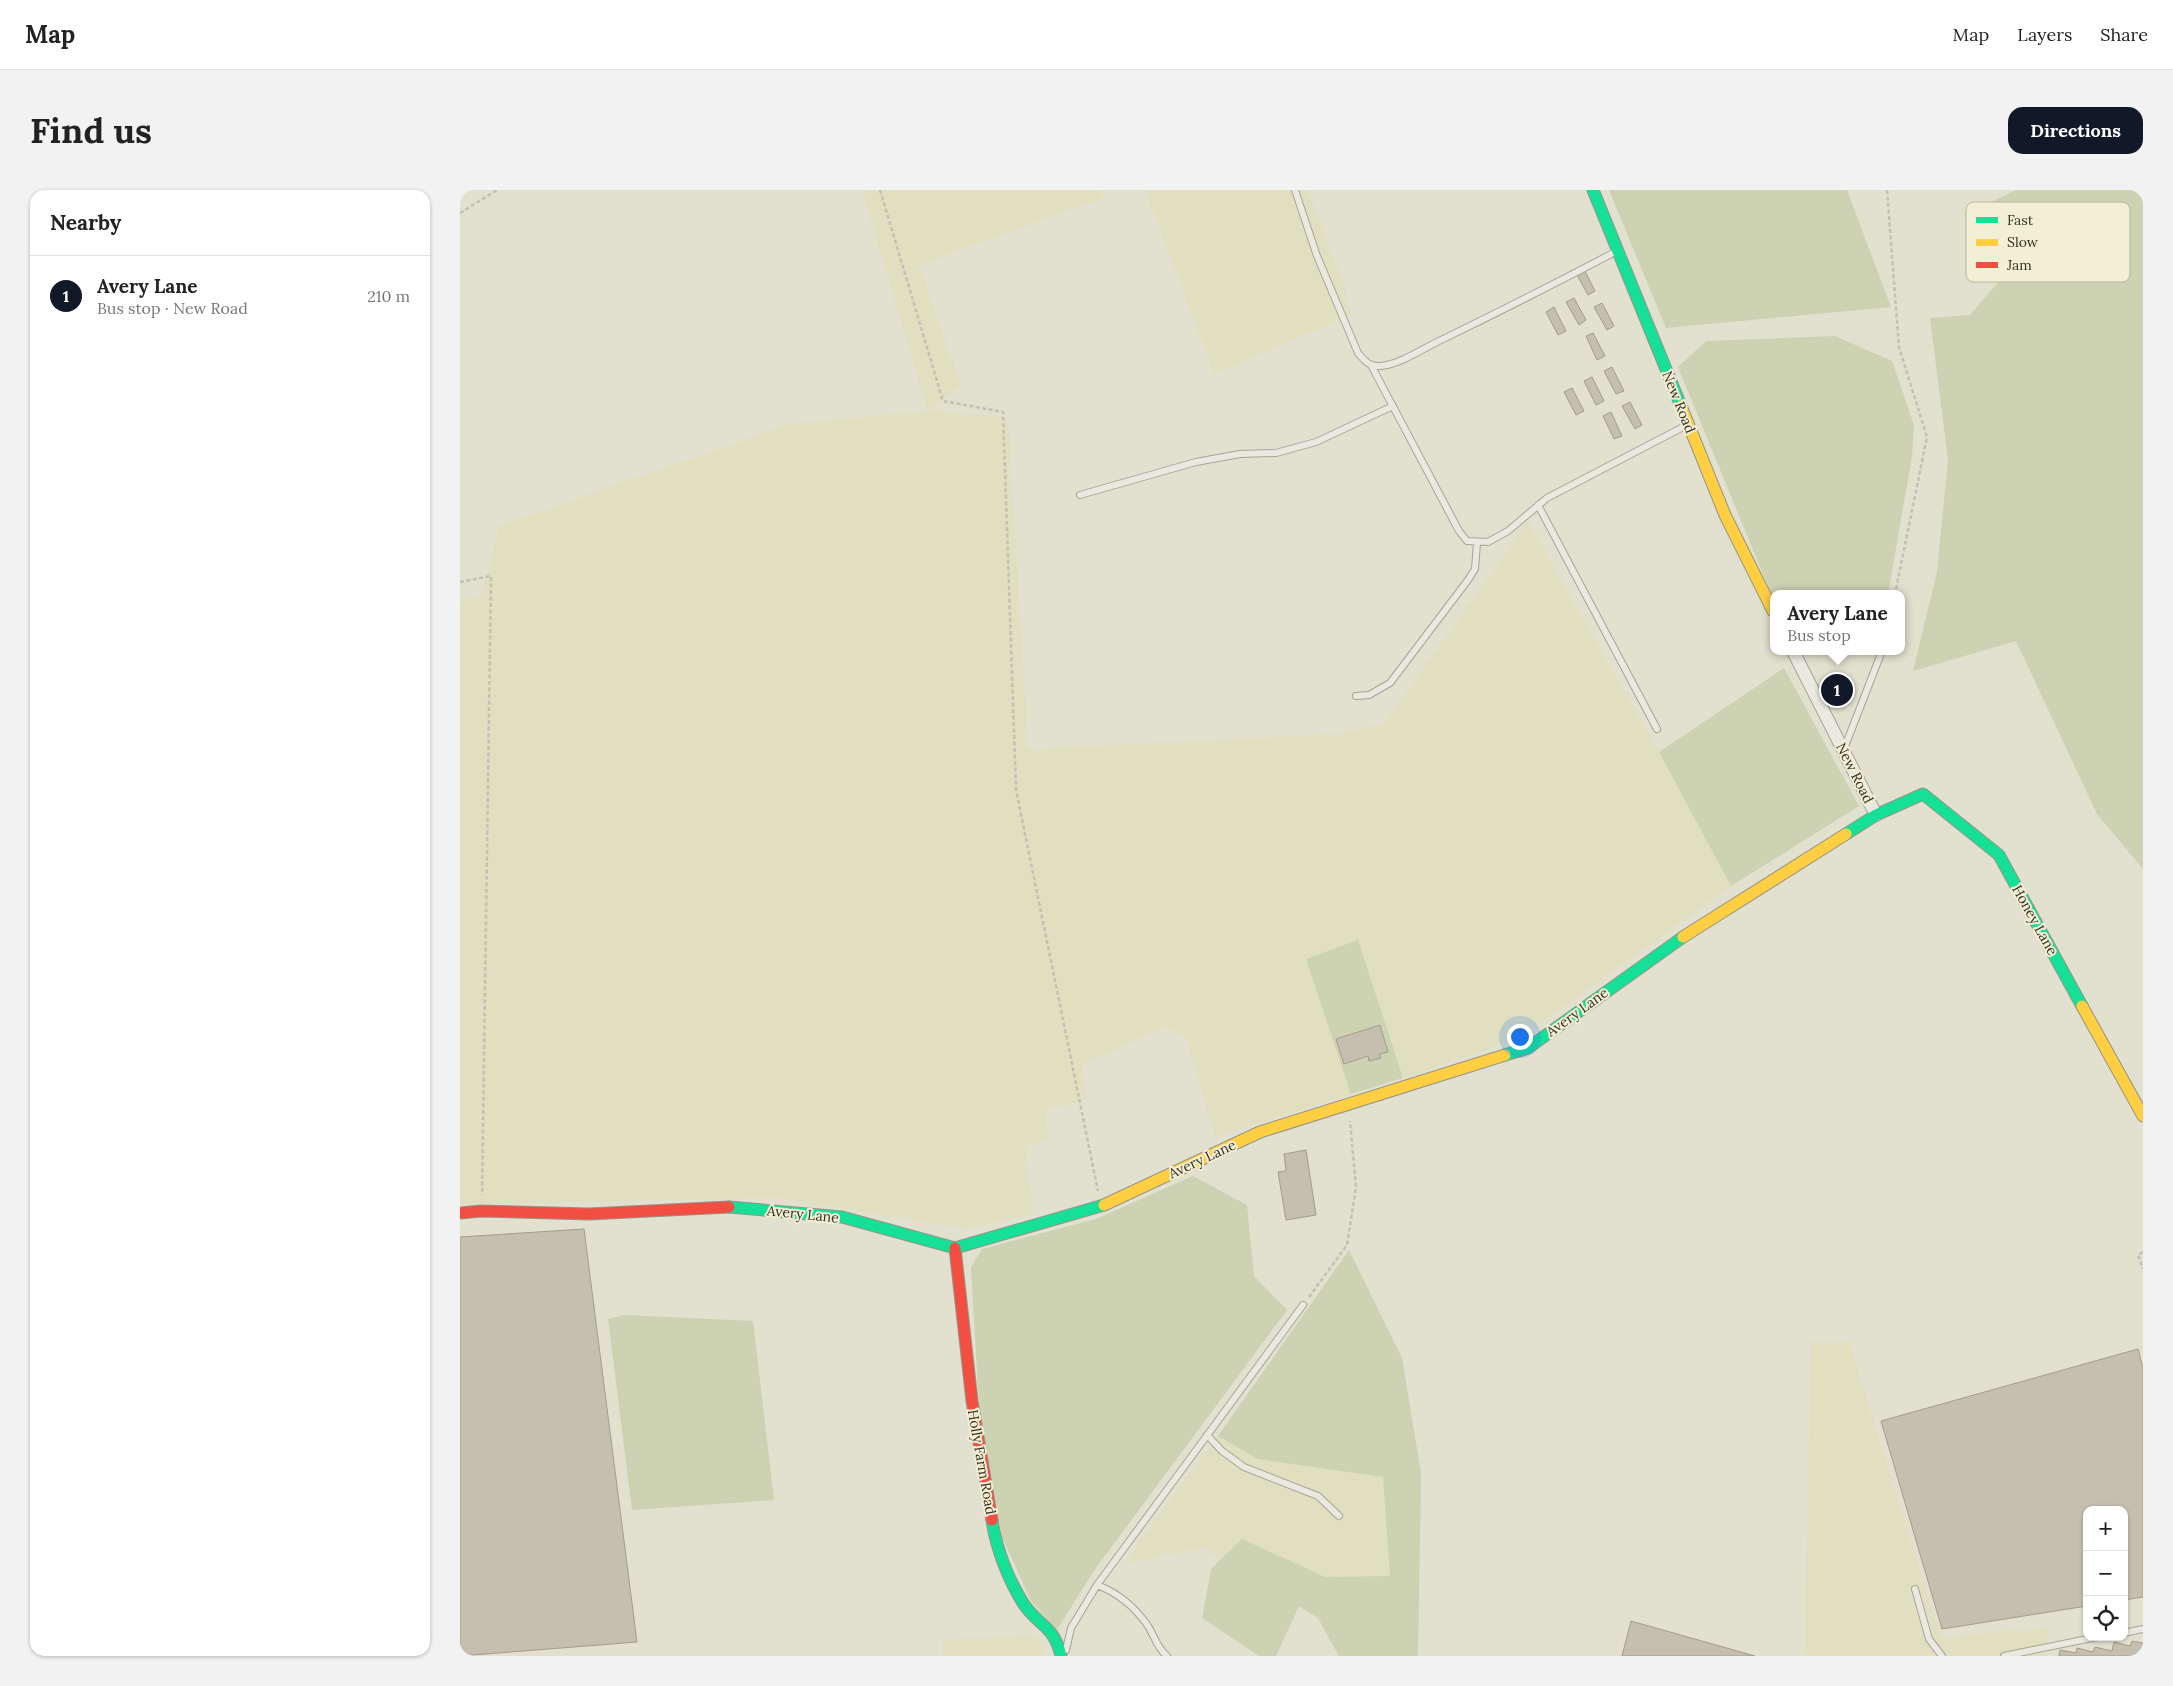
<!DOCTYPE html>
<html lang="en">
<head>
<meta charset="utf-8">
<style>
  :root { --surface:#fff; --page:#f2f2f2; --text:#222; --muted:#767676; --line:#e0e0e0; --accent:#111827 }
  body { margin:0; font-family:Lora,serif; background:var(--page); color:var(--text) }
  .controls { position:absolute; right:15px; bottom:15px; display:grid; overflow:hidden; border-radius:10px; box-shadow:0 1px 4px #0004 }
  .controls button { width:45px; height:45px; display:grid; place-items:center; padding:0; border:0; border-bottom:1px solid var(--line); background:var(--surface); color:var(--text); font:25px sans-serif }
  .you { position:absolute; left:1059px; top:846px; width:18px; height:18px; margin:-12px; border:4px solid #fff; border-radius:50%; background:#1a73e8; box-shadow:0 0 0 8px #1a73e833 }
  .badge { display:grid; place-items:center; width:32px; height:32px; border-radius:50%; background:var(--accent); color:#fff; font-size:16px; font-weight:700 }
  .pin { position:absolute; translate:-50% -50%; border:2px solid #fff; box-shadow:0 1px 5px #0006 }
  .popup { position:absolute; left:1310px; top:400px; width:135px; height:65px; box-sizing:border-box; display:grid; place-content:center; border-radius:10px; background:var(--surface); filter:drop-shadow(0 1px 4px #0005); font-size:16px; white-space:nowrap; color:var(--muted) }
  .popup b { font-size:19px; color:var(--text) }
  .popup::after { content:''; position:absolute; left:50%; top:100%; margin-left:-10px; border:10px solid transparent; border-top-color:var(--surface) }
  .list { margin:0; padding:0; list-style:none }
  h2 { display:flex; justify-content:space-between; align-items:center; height:65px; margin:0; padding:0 20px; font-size:21px }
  h2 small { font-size:16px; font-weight:400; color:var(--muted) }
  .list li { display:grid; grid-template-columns:32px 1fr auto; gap:15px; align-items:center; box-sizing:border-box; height:80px; padding:0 20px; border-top:1px solid var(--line) }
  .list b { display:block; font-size:19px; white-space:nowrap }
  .list p { margin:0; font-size:16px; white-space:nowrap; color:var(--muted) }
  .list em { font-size:16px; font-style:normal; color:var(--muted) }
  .icon { flex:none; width:28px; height:28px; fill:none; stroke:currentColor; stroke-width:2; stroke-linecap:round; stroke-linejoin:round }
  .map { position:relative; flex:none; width:1683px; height:1466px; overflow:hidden; border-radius:15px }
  header { display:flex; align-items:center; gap:30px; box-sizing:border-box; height:70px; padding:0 25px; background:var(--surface); border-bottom:1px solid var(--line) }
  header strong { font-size:24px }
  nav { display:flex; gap:28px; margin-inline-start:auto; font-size:18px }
  .intro { display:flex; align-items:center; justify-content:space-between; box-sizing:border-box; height:120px; padding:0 30px }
  h1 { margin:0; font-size:35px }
  .button { padding:12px 22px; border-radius:15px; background:var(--accent); color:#fff; font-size:18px; font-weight:700 }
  main { display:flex; gap:30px; padding:0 30px }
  aside { flex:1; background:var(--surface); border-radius:15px; box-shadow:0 1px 4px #0004 }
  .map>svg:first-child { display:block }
  .farmland { fill:#e0dfc0 }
  .green { fill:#ccd2b2; fill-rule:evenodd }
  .building { fill:#c5bfaf; stroke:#a29c8e }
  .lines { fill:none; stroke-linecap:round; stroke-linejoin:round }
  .lane-casing { stroke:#a7a497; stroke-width:8 }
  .street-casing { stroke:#a7a497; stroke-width:14 }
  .fast-casing { stroke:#979487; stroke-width:13 }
  .slow-casing { stroke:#979487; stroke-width:13 }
  .jam-casing { stroke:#979487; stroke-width:13 }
  .path { stroke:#c3c1b6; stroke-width:2.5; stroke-dasharray:4 2.5; stroke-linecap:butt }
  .lane { stroke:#eae9df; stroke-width:6 }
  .street { stroke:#eae9df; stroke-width:12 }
  .fast { stroke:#16e098; stroke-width:11 }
  .slow { stroke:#ffcf43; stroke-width:11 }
  .jam { stroke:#f24e42; stroke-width:11 }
  .labels { text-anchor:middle; stroke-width:4; stroke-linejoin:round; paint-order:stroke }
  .street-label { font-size:14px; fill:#352e20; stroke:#f2efd5 }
  .key { fill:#f2efd5; stroke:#b9b59f; stroke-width:1 }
  .key-label { font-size:14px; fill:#352e20 }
</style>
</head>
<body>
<header>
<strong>Map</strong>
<nav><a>Map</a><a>Layers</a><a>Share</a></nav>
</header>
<div class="intro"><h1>Find us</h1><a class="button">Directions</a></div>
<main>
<aside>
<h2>Nearby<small></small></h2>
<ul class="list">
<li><span class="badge">1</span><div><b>Avery Lane</b><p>Bus stop · New Road</p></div><em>210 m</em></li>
</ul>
</aside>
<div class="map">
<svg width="1683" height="1466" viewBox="0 0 1683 1466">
  <rect width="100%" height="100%" fill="#e2e0ce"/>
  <path class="farmland" d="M402,0H641L644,8L459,75L501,196L469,221L548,227L568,559L877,544L924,534L1068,332L1199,562L1271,696L1061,847L943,888L898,751L847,768L891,904L755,947L726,847L705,837L622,875L626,910L585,919L588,950L565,956L573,1024L507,1039L319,1008L0,1014V412L21,407L39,336L330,234L468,221Z
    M685,0H848L883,93L891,125L754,184Z
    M1351,1152H1389L1481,1448L1590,1437L1585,1466H1357L1345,1463Z
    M758,1246L798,1269L923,1287L930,1386L865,1387L782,1350L761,1369L741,1357L667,1374L683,1347Z
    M577,1445L585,1466H483V1450Z"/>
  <path class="green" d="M1149,0H1387L1431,117L1206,138Z
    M1556,0H1683V679L1637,624L1556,451L1453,481L1477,382L1488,270L1470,128L1510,125L1548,81L1504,25Z
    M1375,146L1432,171L1454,235L1452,266L1428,404H1313L1312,406L1218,177L1246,151Z
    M1324,478L1399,616L1271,696L1199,562Z
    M898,750L943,888L891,904L846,769ZM919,835L928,861L919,864L920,868L910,871L908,866L884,874L876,849Z
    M733,986L787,1015L794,1086L827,1120L633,1382L597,1440L571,1411L542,1347L519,1217L511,1077L522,1059L636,1029Z
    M889,1060L942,1168L961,1283L958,1466H879L858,1428L839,1416L816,1466H799L742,1428L751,1379L782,1349L865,1387L930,1386L923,1287L798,1269L758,1246Z
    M163,1125L293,1131L314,1310L172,1320L148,1129Z"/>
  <path class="building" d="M1124,79L1135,101L1128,105L1116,83Z
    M1114,108L1126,130L1119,135L1106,112Z
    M1142,113L1154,136L1147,140L1134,117Z
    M1094,117L1106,141L1098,145L1086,122Z
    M1133,143L1145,166L1137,170L1126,146Z
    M1152,177L1164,201L1156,204L1144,181Z
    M1132,187L1144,211L1136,215L1124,191Z
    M1112,198L1124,221L1116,225L1104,202Z
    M1170,212L1182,235L1175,239L1162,216Z
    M1151,222L1162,246L1154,249L1143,226Z
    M920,835L928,862L919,864L921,868L909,871L908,866L884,874L876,849Z
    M846,960L856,1025L826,1030L818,982L826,981L824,964Z
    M124,1039L177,1452L0,1466V1047Z
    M1678,1159L1683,1178V1407L1664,1410V1320H1627V1416L1482,1439L1421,1231Z
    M1171,1431L1295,1466H1162Z
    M1672,1451L1683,1453V1466H1599L1600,1460L1616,1463L1617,1458L1633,1462L1635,1457L1652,1461L1654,1452L1670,1456Z"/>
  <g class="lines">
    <defs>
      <path id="lane" d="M835,0L857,66L898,163C904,170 909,177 920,176C939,175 962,159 979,151C1039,122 1098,92 1157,61
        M911,175L999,341L1007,351L1028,352L1048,341L1087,308L1227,235
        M620,305L736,272L780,264L816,263L856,252L933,216
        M1078,315L1197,539
        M896,506L909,505L930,493L1008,390L1015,379L1017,353
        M1384,559L1422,461
        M747,1245L762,1261L784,1277L858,1306L879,1326
        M637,1395C658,1403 675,1417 688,1436C695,1447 697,1458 707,1466
        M1455,1399L1469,1449L1482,1466
        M1664,1443L1683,1439
        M606,1460L611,1438L637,1395L843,1115
        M1544,1466L1637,1447"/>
      <path id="street" d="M1333,461L1416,625"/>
      <path id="fast" d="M1133,0L1221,216
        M1386,644L1416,625L1463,604L1539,665L1622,816
        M1045,865L1068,858L1223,747
        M269,1017L382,1027L495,1058L644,1015
        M532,1330C536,1358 548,1389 563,1413C578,1436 594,1435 601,1466"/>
      <path id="slow" d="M1221,216L1265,325L1313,421
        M1223,747L1386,644
        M1622,816L1683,926
        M644,1015L800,942L1045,865"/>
      <path id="jam" d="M0,1023L21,1021L129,1024L269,1017
        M495,1058L512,1211L532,1330"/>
    </defs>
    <use href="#lane" class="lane-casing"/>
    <use href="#street" class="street-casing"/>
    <use href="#fast" class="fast-casing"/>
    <use href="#slow" class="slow-casing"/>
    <use href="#jam" class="jam-casing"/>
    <path class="path" d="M420,0L483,211L543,222L556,600L638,1001
      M1427,0L1439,157L1467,247L1435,404
      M0,23L37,0
      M0,392L31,386L22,1005
      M1683,1062L1678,1065L1683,1079
      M849,1107L887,1055L896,997L890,931"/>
    <use href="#lane" class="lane"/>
    <use href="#street" class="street"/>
    <use href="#fast" class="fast"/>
    <use href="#slow" class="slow"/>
    <use href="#jam" class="jam"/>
  </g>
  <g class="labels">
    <g class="street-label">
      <text transform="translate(1219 212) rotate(68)" y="5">New Road</text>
      <text transform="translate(1395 583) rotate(63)" y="5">New Road</text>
      <text transform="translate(1575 730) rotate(61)" y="5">Honey Lane</text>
      <text transform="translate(1117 822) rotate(-36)" y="5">Avery Lane</text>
      <text transform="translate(742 969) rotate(-25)" y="5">Avery Lane</text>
      <text transform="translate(343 1024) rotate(6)" y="5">Avery Lane</text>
      <text transform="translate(522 1272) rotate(80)" y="5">Holly Farm Road</text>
    </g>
  </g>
  <rect x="1506" y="12" width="164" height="80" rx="8" class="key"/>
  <rect x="1516" y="27" width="22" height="6" fill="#16e098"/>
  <rect x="1516" y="49" width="22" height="7" fill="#ffcf43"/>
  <rect x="1516" y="72" width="22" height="6" fill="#f24e42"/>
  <g class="key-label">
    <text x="1547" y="35">Fast</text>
    <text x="1547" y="57">Slow</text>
    <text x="1547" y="80">Jam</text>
  </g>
</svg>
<div class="controls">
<button>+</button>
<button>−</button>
<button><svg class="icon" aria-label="locate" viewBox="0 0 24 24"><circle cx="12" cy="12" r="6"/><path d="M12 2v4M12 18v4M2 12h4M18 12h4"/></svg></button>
</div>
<div class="you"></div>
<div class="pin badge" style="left:1377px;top:500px">1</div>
<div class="popup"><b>Avery Lane</b>Bus stop</div>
</div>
</main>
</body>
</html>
